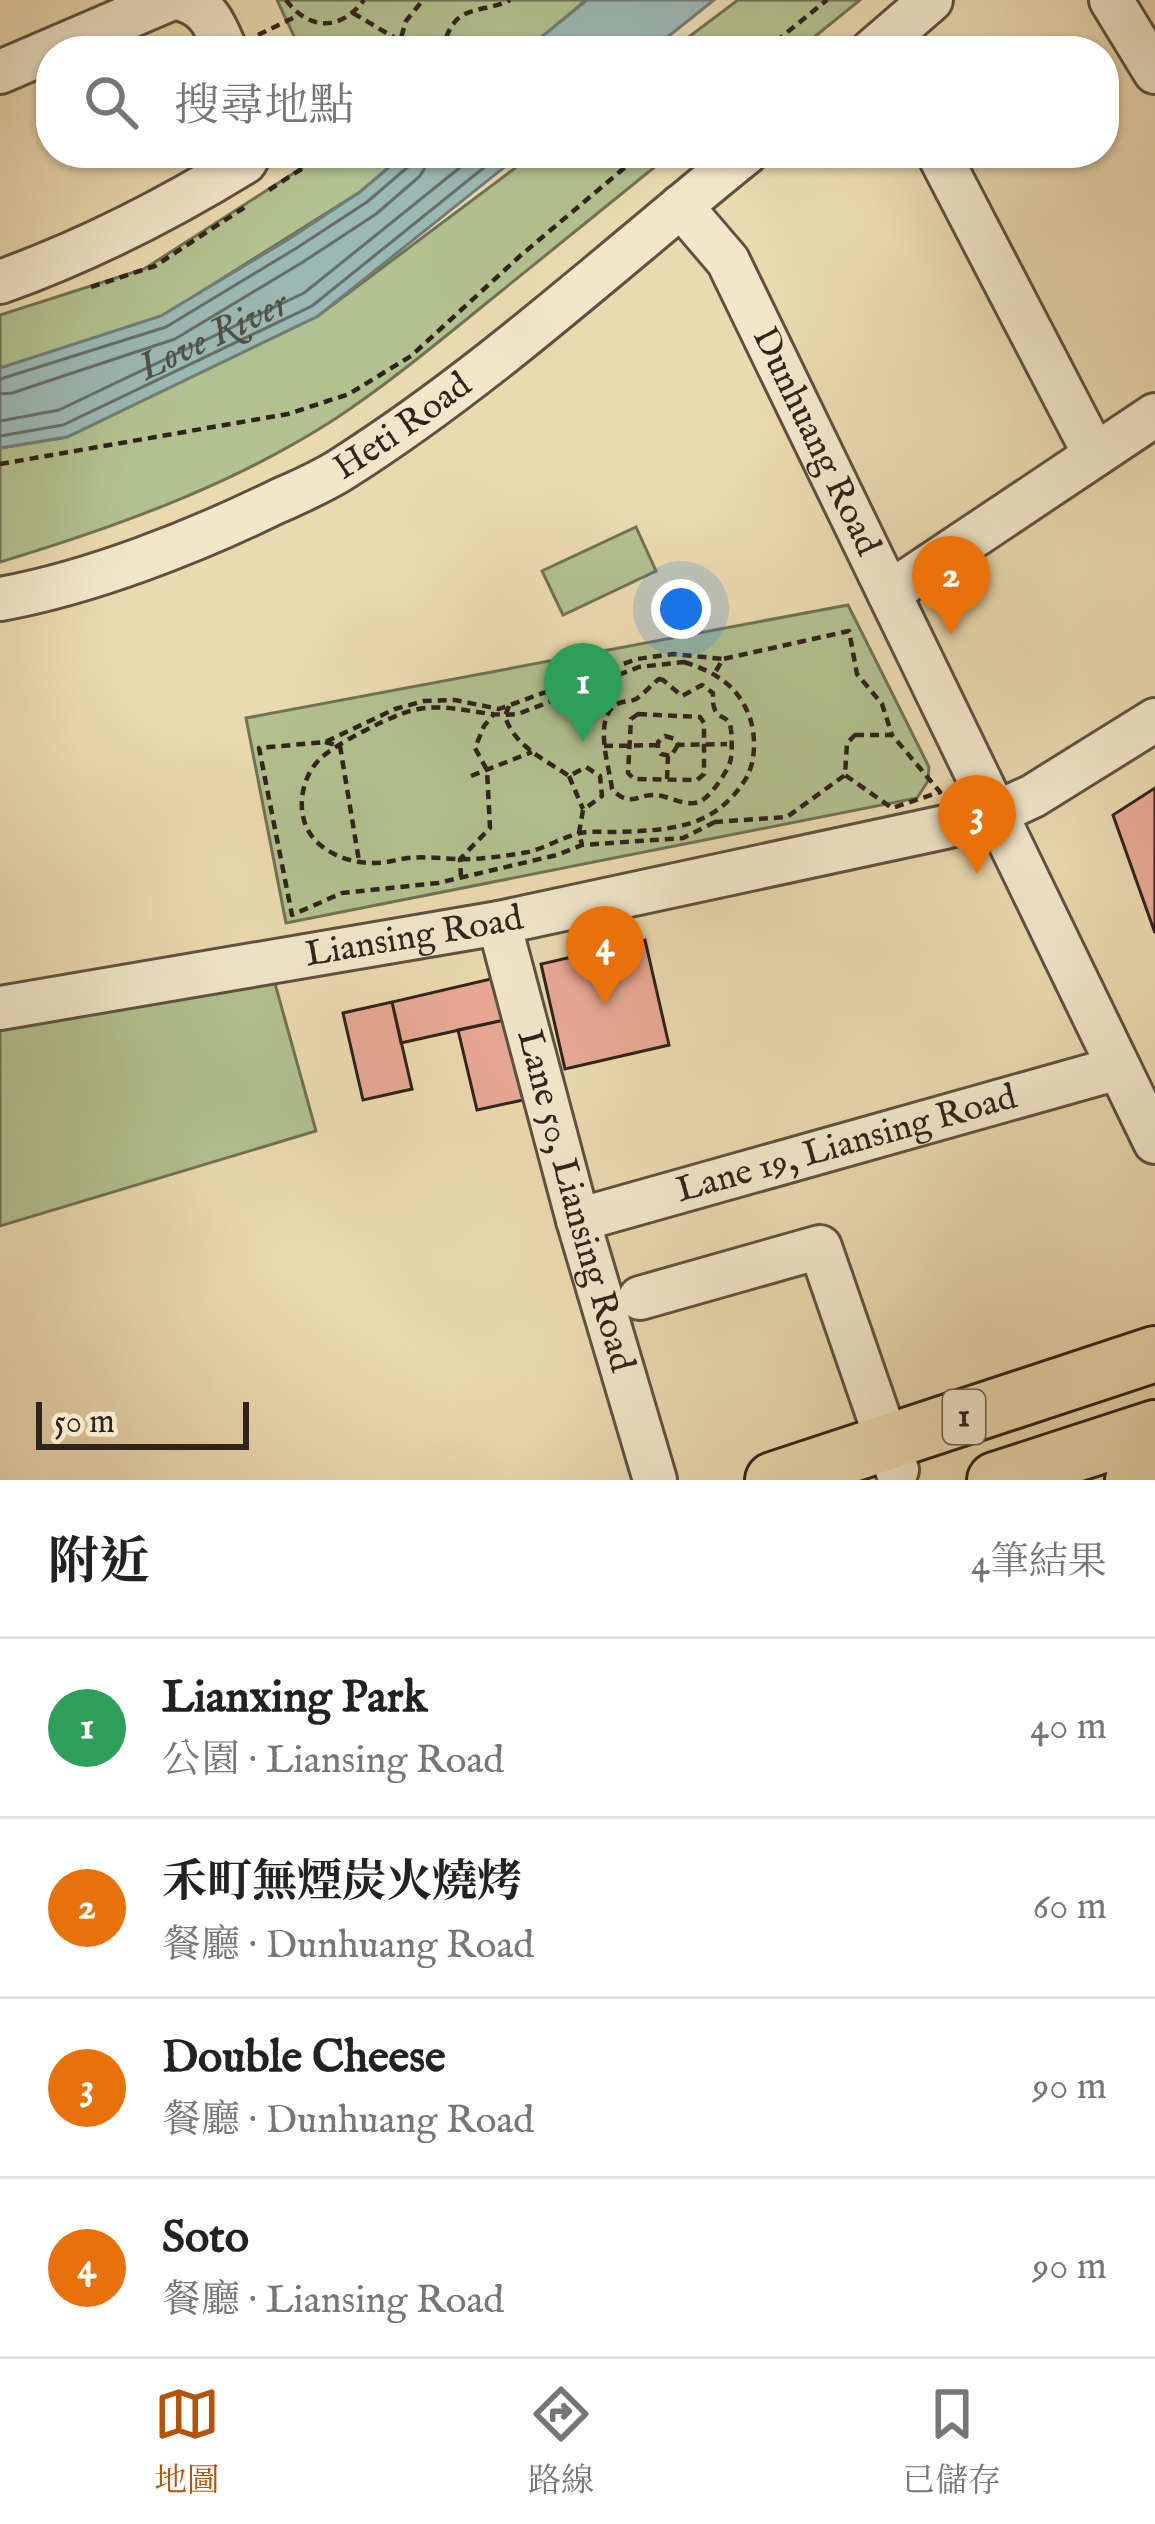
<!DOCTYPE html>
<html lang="zh-TW">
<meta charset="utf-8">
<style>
:root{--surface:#fff;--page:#f2f2f2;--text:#222;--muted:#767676;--line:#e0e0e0;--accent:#b45309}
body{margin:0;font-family:"IM FELL English","Noto Serif TC",serif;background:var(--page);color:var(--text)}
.scale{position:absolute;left:36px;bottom:30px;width:213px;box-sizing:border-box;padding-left:12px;border:6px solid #2f231b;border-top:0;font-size:33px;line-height:42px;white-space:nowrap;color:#2f231b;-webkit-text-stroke:9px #f2e7cb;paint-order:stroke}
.you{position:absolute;left:681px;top:609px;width:42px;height:42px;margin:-30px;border:9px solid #fff;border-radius:50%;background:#1a73e8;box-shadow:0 0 0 18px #1a73e833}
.badge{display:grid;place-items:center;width:78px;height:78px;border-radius:50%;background:var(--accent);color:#fff;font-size:39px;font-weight:700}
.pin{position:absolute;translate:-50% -99px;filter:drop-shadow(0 3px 6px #0008)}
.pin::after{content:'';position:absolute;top:63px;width:42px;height:36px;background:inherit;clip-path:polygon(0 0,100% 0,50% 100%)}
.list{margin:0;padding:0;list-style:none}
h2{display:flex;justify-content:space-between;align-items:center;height:156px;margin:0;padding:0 48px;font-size:51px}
h2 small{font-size:39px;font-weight:400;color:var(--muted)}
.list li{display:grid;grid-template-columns:78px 1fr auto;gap:36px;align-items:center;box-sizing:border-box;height:180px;padding:0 48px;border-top:3px solid var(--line)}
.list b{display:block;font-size:45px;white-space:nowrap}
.list p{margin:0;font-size:39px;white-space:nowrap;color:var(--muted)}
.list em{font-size:39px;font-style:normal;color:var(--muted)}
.icon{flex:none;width:66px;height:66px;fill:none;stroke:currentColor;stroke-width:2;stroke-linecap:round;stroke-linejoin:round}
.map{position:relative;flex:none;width:1155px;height:1480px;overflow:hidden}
.search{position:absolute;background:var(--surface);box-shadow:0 3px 9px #0004;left:36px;right:36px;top:36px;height:132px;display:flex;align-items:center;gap:30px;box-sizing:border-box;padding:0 42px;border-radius:48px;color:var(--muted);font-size:45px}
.sheet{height:876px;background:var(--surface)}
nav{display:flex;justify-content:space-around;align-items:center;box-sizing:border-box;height:168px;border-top:3px solid var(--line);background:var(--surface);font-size:33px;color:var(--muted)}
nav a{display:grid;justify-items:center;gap:6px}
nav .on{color:var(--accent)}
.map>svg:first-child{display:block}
.green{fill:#b2c18f;stroke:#707255;stroke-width:3}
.water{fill:#9bb9b4;stroke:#707d77;stroke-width:3}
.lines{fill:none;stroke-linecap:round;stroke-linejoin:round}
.shore{stroke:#656e68;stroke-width:3}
.building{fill:#e8a995;stroke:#2f231b;stroke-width:3}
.minor-casing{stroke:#5e5140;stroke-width:48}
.major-casing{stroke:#2f231b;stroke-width:60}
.path{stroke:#2f231b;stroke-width:4.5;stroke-dasharray:9 6;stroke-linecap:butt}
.minor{stroke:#f2e7cb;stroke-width:42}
.major{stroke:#ebdaaf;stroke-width:54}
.labels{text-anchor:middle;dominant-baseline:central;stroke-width:9;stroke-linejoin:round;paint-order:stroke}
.shield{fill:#f2e7cb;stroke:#6a5e50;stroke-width:3}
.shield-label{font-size:33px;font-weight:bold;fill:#2f231b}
.street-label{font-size:36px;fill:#2f231b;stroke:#f2e7cb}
.water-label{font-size:39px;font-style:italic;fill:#4f5049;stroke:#f2e7cb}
</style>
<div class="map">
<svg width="1155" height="1480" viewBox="0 0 1155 1480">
<rect width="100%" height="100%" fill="#ebdaaf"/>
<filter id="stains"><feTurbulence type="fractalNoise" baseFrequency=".00167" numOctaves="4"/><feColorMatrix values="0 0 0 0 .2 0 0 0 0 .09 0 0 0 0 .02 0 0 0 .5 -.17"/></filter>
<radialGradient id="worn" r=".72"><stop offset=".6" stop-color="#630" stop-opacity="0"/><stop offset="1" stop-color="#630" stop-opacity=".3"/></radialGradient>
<path class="green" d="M277 0H586L526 51H301Z
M738 0H860L797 51H670Z
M325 153H406L360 192 161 317 0 368V315L144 269Z
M535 153H672C613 201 553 249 494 297 442 339 391 382 335 419 233 485 116 527 0 562V448L67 437 318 316Z
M636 527 656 571 563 615 542 571Z
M848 605 929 767 928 781 917 798 286 923 246 718Z
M274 980 316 1131 0 1226V1029Z"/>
<path class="water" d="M587 0H714L650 51H524Z
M406 153H522L318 316 67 437 0 448V368L161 316 289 239 360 192Z"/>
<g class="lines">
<g class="shore">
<path d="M0 379 166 327 295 249 367 202 409 166 412 153"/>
<path d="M0 394 12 393 175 339 303 262 376 214 420 176 426 166 427 153"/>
<path id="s1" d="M0 421 59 410 304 293 478 153"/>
<path d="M0 436 63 425 312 306 502 153"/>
</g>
</g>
<path class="building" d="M1155 788V933L1113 815Z
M645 940 669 1045 565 1069 541 964Z
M495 978 504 1020 401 1043 392 1002Z
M392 1002 412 1089 363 1100 343 1013Z
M504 1020 523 1100 477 1110 458 1030Z"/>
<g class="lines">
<g class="minor-casing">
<g id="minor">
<path d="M184 0C210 8 216 28 226 51"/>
<path d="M1111 0 1155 72"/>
<path d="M872 51 931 0"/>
<path d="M0 72 168 0"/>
<path d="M938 153 1095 455"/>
<path id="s2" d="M681 206 728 261 1155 1142"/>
<path d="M0 282C87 251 167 210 245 162L250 153"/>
<path d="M889 593 1155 415"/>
<path id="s3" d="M0 599C90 583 194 542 276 502 298 492 322 482 342 469 487 377 613 260 746 153"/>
<path id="s4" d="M499 923 578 1220 655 1480"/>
<path id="s5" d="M0 1008 499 923 945 827 994 814 1033 796 1155 720"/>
<path id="s6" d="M578 1220 1118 1068"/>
<path d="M640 1298 820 1247 897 1470"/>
</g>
</g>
<g class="major-casing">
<path id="major" d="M773 1480 1155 1354
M995 1480 1155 1428
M1133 1480 1155 1473"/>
</g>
<path class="path" d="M286 0C309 31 341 31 364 0
M353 13 400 41
M258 35 297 16
M397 51 406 21 423 0
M440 51C445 42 448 30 454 23 465 7 492 10 510 0
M764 51 827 0
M298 153 304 167
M269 190 326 153
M91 287 155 266 245 207
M0 464 288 414 349 394 411 356 520 256 642 153
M684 662C715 672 738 685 750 718 756 737 756 763 745 780 714 829 669 830 617 832 605 832 592 831 580 833 562 837 546 848 528 852 506 856 478 860 456 859 433 858 415 855 392 861 368 867 334 860 316 841 294 819 299 778 321 758 334 745 382 721 401 714 445 697 479 719 518 714L639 667Z
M716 671 723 659 849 631 857 674 882 704 892 735
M659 679 663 680 682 696 702 685 713 693C711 725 729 710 731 730 732 737 732 751 731 758 730 769 709 799 699 802 688 806 673 799 662 796 639 790 632 811 612 789 610 769 592 718 617 704 622 701 630 702 636 699 644 694 651 685 659 679Z
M509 706 505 716C514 746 544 759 569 776L586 767 600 776 602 796 583 810 579 833 582 845
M638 714 700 717 704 723V774L697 780 634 779 628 773 631 719Z
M855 735H892L940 792 892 808 845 775 847 743Z
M325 742 340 746 359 861
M678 745 671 756 661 754 658 749V742L665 736 675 739 678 745 727 744
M604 746 657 745
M471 776 532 752
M569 776 583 809
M667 779 668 756
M714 822 787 817 845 775
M715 822 683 838 582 845 557 855 438 883 342 893 292 915 259 748 325 742 395 709 424 701 455 700 499 709 637 659 673 654 723 659
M461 877 460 859 490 828 487 770 475 748 484 726 495 713"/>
<use href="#minor" class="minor"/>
<use href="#major" class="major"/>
</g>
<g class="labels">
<rect class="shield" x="943" y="1390" width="42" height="54" rx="9"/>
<g class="shield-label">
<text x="964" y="1417">1</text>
</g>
<g class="street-label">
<text stroke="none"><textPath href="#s3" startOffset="441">Heti Road</textPath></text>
<text stroke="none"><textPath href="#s2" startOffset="273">Dunhuang Road</textPath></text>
<text stroke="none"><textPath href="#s5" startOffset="420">Liansing Road</textPath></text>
<text stroke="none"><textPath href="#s6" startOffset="279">Lane 19, Liansing Road</textPath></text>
<text stroke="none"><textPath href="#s4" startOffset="288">Lane 50, Liansing Road</textPath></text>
</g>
<g class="water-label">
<text stroke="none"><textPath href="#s1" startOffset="231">Love River</textPath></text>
</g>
</g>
<rect width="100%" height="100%" filter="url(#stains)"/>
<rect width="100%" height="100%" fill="url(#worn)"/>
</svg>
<div class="scale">50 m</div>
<div class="you"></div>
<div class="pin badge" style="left:583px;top:742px;background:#2e9e5b">1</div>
<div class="pin badge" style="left:951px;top:635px;background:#e8710a">2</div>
<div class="pin badge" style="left:977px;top:874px;background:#e8710a">3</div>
<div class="pin badge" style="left:605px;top:1005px;background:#e8710a">4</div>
<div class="search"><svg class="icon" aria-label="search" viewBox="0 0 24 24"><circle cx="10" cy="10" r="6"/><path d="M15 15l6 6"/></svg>搜尋地點</div>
</div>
<section class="sheet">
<h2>附近<small>4筆結果</small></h2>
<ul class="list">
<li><span class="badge" style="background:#2e9e5b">1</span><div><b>Lianxing Park</b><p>公園 · Liansing Road</p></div><em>40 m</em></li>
<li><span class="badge" style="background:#e8710a">2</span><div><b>禾町無煙炭火燒烤</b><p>餐廳 · Dunhuang Road</p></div><em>60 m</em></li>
<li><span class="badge" style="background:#e8710a">3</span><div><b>Double Cheese</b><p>餐廳 · Dunhuang Road</p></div><em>90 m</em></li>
<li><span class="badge" style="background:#e8710a">4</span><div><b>Soto</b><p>餐廳 · Liansing Road</p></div><em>90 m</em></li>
</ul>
</section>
<nav>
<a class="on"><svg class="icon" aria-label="map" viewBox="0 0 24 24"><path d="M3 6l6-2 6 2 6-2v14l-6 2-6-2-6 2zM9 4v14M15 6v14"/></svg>地圖</a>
<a><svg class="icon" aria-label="directions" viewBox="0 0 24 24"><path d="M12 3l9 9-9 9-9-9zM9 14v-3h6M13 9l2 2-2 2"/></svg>路線</a>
<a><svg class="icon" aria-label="saved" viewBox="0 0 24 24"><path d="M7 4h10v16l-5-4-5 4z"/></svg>已儲存</a>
</nav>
